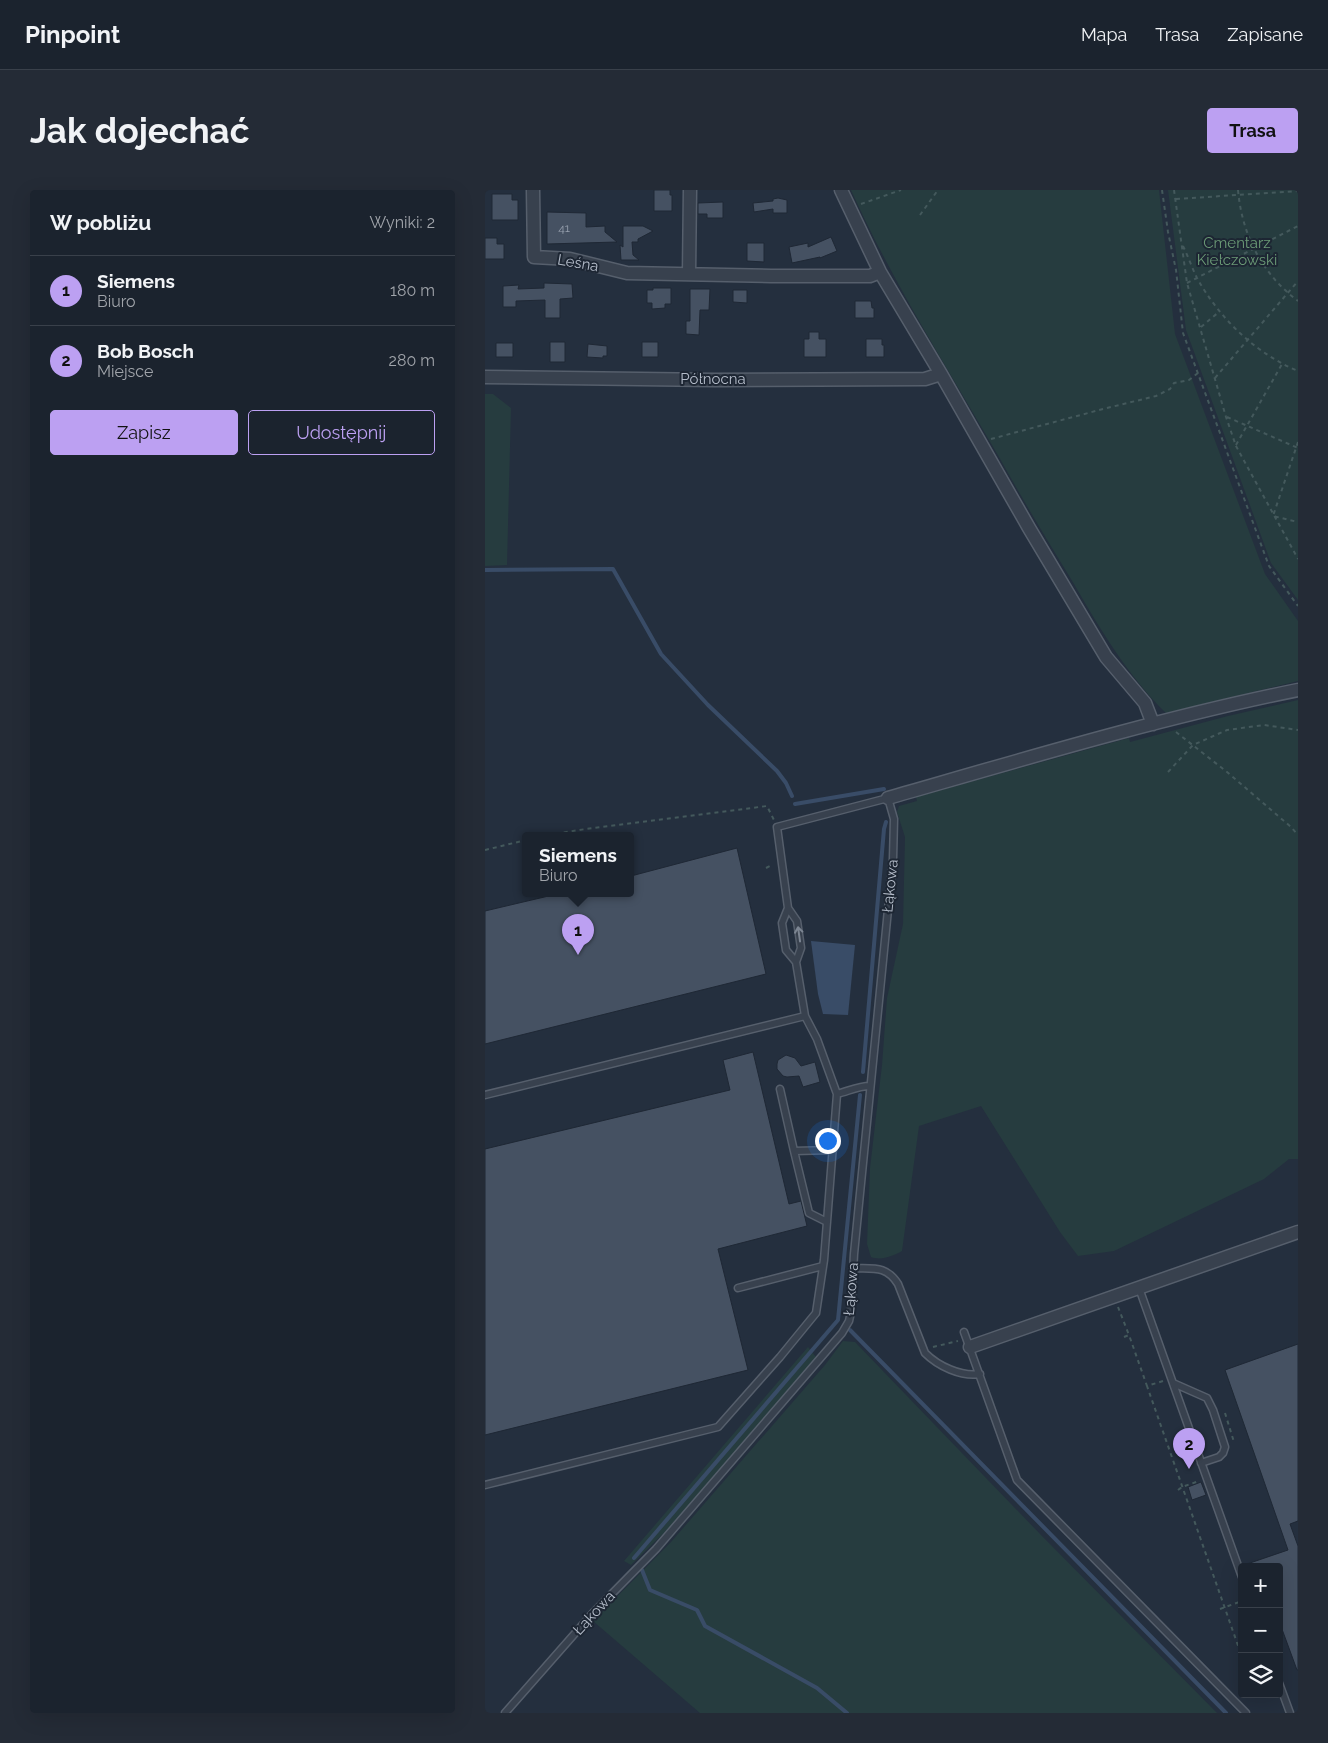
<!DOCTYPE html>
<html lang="pl">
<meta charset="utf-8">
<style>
:root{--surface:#1b232e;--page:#242b36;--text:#f1f3f6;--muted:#a0a4aa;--line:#39404a;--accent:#bca0f2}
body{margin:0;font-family:Raleway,sans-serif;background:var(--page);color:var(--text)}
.controls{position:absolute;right:15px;bottom:15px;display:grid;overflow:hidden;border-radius:5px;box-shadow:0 5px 20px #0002}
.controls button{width:45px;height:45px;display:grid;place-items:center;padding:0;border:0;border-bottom:1px solid var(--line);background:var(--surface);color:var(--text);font:25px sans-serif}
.you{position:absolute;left:342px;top:950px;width:18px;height:18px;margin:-12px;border:4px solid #fff;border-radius:50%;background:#1a73e8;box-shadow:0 0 0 8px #1a73e833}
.badge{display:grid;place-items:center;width:32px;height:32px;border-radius:50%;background:var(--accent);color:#111;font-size:16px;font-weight:700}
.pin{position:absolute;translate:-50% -41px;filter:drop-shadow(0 1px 2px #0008)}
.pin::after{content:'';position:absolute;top:26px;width:18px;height:15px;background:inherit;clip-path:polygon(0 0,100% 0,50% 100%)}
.popup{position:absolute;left:37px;top:642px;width:112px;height:65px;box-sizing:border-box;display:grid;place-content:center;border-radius:5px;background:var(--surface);filter:drop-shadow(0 1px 4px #0005);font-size:16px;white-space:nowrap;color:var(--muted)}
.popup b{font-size:19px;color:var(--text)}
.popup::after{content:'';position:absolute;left:50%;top:100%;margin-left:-10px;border:10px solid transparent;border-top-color:var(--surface)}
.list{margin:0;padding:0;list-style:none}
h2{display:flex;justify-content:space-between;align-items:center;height:65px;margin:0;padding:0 20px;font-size:21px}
h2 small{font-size:16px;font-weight:400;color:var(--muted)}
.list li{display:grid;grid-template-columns:32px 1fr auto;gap:15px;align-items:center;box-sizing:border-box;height:70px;padding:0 20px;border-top:1px solid var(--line)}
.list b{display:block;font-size:19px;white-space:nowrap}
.list p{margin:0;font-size:16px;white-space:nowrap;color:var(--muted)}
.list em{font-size:16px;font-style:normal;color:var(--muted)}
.actions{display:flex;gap:10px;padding:15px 20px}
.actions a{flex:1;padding:11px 0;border:1px solid var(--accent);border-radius:5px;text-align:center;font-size:18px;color:var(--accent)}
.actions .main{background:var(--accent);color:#111}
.icon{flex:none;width:28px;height:28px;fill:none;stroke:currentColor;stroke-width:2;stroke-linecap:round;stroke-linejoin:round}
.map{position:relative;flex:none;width:813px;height:1523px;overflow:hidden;border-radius:5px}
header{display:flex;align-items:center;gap:30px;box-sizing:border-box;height:70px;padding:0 25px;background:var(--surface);border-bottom:1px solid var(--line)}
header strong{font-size:24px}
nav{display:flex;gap:28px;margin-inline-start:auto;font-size:18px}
.intro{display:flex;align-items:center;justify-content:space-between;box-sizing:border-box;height:120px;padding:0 30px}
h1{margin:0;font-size:35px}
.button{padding:12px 22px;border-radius:5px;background:var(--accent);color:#111;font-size:18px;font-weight:700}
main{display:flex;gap:30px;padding:0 30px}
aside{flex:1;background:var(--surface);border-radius:5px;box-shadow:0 5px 20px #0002}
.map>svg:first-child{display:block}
.green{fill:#263c3f}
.water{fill:#394c67}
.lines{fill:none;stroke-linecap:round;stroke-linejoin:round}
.stream{stroke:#394c67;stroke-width:4}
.building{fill:#455162;stroke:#1f2835}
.service-casing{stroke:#565f6c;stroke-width:9}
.minor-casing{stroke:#565f6c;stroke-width:15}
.path{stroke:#44595c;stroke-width:2;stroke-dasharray:4 4;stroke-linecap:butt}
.service{stroke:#38414e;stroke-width:6}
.minor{stroke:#38414e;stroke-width:12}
.oneway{stroke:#7c8592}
.labels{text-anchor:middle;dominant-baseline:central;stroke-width:4;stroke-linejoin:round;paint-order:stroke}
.number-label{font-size:12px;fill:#98a1af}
.park-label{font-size:15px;fill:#6b9a76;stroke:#1d2633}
.street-label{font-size:15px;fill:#b4bcc9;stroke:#1d2633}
</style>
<header>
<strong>Pinpoint</strong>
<nav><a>Mapa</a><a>Trasa</a><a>Zapisane</a></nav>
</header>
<div class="intro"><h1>Jak dojechać</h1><a class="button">Trasa</a></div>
<main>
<aside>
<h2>W pobliżu<small>Wyniki: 2</small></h2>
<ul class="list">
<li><span class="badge">1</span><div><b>Siemens</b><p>Biuro</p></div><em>180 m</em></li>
<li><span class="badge">2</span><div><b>Bob Bosch</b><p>Miejsce</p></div><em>280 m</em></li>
</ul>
<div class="actions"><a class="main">Zapisz</a><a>Udostępnij</a></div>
</aside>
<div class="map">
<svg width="813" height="1523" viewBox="0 0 813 1523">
<rect width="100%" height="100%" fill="#242f3e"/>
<path class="green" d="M366 0H674L690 144 780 384 813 431V491L681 523C643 486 615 439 589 394 563 352 538 310 514 267 463 179 408 93 366 0Z
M683 0H813V410L786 373 701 140Z
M0 204H8L26 218 22 375 0 376Z
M813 510V969H804L779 989 629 1061 593 1066 575 1042 496 916 434 936 417 1061C408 1066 396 1071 386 1067L382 1054 385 978 397 875 402 808 418 734 420 647 412 622 414 616 432 611 431 607 644 548 645 552 743 526Z
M358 1151 370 1152 556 1345 732 1523H215L108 1431 186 1352 340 1175Z
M323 1157 331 1167 187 1335 146 1375 139 1371Z"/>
<path class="water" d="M326 751 370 755 363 825 338 824 333 804Z"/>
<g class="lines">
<path class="stream" d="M0 380 128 379 176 464 223 515 292 581 301 593 307 606
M310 614 399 599
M378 882 399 639 401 632
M365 1140 741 1523
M149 1368 353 1130 375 905
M157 1380 165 1400 212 1420 220 1436 332 1498 362 1523"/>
</g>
<path class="building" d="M169 0H185V5H187V21H169Z
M7 4H27V10H33V30H7Z
M293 8 302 10V23H288V19L269 22 268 13 288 11V9Z
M238 12V28H222V24H213V13Z
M62 22 101 23V37L120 36V42L132 52 62 54Z
M138 36H158L168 41 153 49V52H147L148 65 154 70H136L135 55 138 57Z
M346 47 352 61 335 68V67L307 73 304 57 323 53V57Z
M0 48H12V54H19V69H0Z
M262 53H279V72L262 71Z
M59 93 87 94 88 108 75 109V128H60V110L31 111V117H18V96L34 95 33 99 59 98Z
M168 98H186V114H180V118L167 119V113H162V100H168Z
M205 99H225L224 120H215L214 145 201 144V131H205Z
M248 100H262V113L248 112Z
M370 111H386L387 118H389V128H370Z
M324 142H334V149H341V167H319V149H324Z
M381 149H397V155H399V167H381Z
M65 152H80V172H65Z
M157 152H173V167H157Z
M11 153H28V167H11Z
M103 154 122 156V166H118V168L102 167Z
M252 658 281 784 0 854V721L72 704H146V686Z
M268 862 304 1014 316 1011 322 1036 233 1059 263 1180 0 1245V959L245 900 238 870Z
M301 865 310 868 316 876 330 872 335 892 318 897 314 886 302 887 298 886 292 879V874L293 870Z
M813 1154V1331L805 1334 813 1356V1480H812L794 1431V1377H759V1375L803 1360 740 1180Z
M716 1292 721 1305 707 1310 703 1297Z"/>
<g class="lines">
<g class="service-casing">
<path id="service" d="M320 826 332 849 352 904C364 901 373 896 385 896
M295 899 309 961
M0 905 320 826 311 772 316 758 312 731 303 718
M342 1032 324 1023 309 961 348 960
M368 1078C388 1079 401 1075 413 1094L440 1163C453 1176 476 1187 495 1184
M253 1098 338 1076
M654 1098 757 1387
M479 1142 532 1290 761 1523
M688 1193 722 1208 728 1220 740 1257 738 1263 734 1267 716 1273
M0 1295 233 1237 295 1167 331 1123 339 1070 352 904
M794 1493 805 1523
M20 1523 107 1424 171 1359 357 1143 364 1131 366 1122 369 1064 408 669 409 629 403 608 292 637 303 718 297 733 301 760 311 772"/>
</g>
<g class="minor-casing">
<path id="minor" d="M48 0 49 67 85 69 142 83 286 86H385L395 82
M356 0 395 82 456 184 544 338 621 467 660 513 668 534
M204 84 205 0
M0 187 230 190 440 189 456 184
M403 608C539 569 675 528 813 500
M485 1157 813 1042"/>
</g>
<path class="path" d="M677 0 683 42 691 80 698 143 784 376 813 416
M689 0 702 93 741 227 751 256 813 369
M753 0C757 45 777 84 813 111
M691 9 813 1
M376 14 416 0
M435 25 453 0
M698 56C703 66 707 78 712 88 735 129 770 163 813 181
M702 93 813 36
M716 137 735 121
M730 188 813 91
M742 227 813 258
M506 249 618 219 671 206 685 199 689 193 704 190 713 183
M813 252 788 326 813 332
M751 255 797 174
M691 542 742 582 806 637 813 645
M683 582 708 555 742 540 779 535 813 540
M55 646 101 639 282 616 289 630
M0 660 41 650
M281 678 285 676
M633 1117 644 1145
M639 1147 644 1145 662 1196
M448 1157 473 1151
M678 1191 662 1196 757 1467
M740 1223 749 1252
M693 1300 697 1297 714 1291
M735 1419 757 1411"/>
<use href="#service" class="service"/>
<use href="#minor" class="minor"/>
</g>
<defs><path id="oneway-shaft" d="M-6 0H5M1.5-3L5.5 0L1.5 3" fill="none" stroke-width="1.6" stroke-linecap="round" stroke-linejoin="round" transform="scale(1.25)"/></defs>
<use class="oneway" href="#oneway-shaft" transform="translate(314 744) rotate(-98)"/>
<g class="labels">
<g class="number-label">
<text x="79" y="38">41</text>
</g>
<g class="park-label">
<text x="752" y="53">Cmentarz<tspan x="752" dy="17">Kiełczowski</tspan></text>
</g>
<g class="street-label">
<text transform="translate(93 73) rotate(10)">Leśna</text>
<text x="228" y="189">Północna</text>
<text transform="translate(405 696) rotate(-84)">Łąkowa</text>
<text transform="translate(366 1099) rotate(-85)">Łąkowa</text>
<text transform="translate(109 1423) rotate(-47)">Łąkowa</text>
</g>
</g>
</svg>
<div class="controls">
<button>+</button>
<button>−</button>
<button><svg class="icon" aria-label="layers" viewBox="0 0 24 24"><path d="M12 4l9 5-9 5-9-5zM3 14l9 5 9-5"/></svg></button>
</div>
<div class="you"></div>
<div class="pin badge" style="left:93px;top:765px">1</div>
<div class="popup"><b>Siemens</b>Biuro</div>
<div class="pin badge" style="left:704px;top:1279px">2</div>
</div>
</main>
